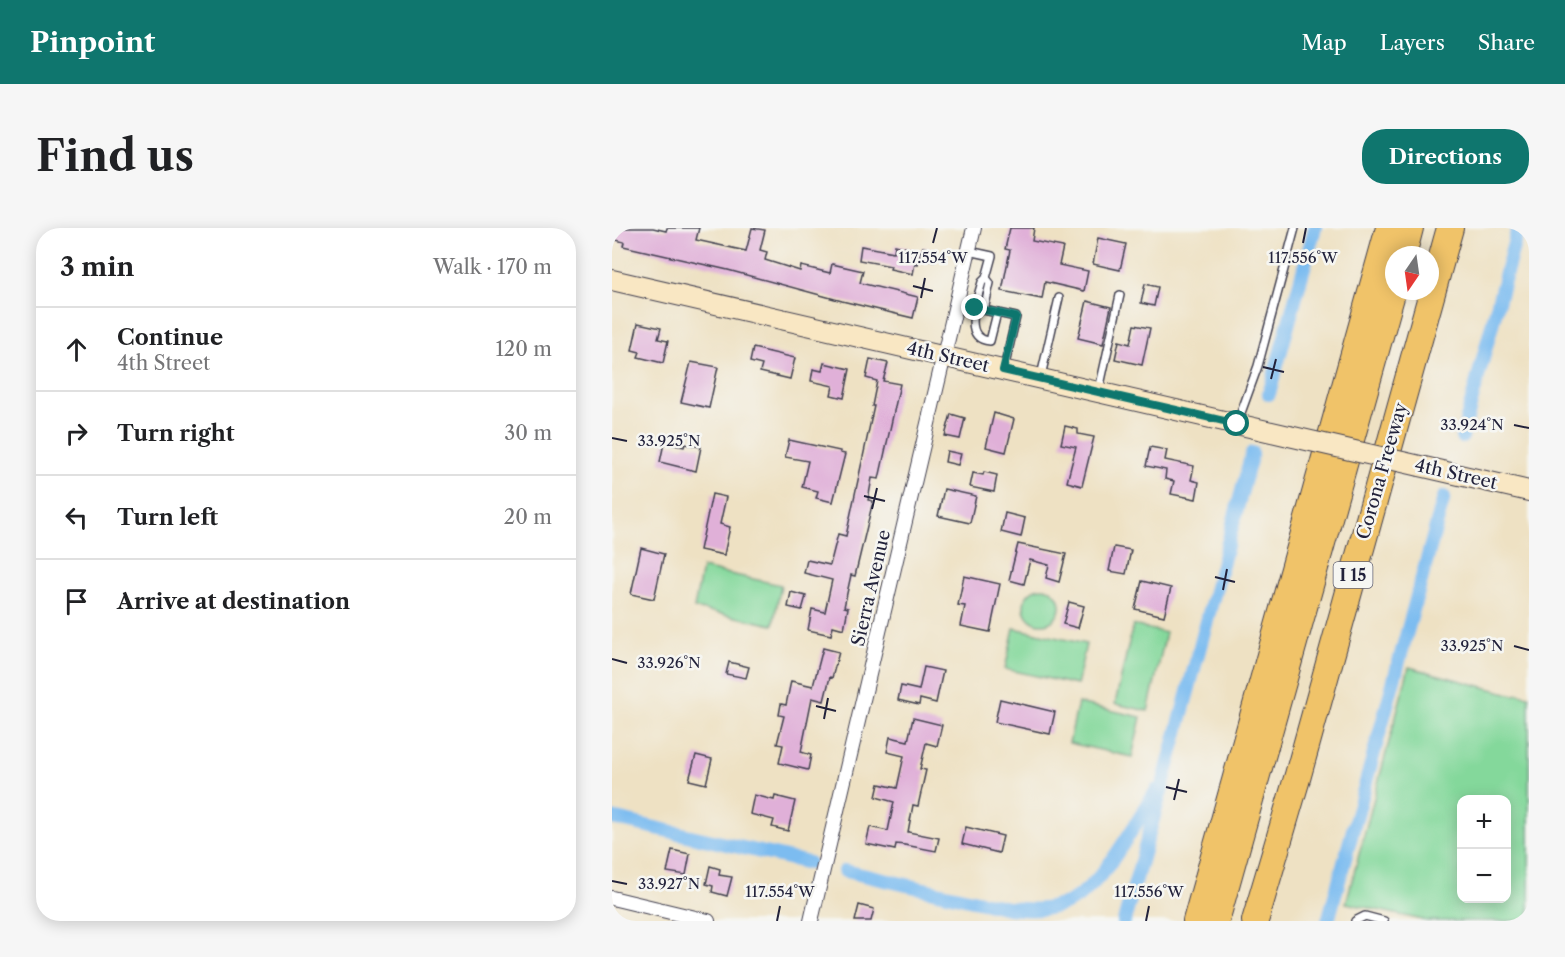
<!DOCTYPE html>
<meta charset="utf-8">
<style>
:root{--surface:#fff;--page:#f6f6f6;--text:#202124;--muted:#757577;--line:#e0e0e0;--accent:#0f766e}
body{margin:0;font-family:"Libre Caslon Text",serif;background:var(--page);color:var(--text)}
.controls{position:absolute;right:18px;bottom:18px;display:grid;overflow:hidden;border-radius:12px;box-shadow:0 3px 15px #0003}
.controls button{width:54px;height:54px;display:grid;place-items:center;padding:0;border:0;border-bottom:2px solid var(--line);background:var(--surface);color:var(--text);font:30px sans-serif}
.compass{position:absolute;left:773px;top:18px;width:54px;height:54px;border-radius:50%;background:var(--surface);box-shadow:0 3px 15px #0003;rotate:193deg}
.stop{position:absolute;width:18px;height:18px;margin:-14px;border:4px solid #0f766e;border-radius:50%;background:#fff}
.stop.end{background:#0f766e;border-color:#fff;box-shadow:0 2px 6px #0008}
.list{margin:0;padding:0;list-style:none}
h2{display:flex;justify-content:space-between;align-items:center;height:78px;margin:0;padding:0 24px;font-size:26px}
h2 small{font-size:20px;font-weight:400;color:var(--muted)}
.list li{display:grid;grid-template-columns:39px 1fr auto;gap:18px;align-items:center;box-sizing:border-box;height:84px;padding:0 24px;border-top:2px solid var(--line)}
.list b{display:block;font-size:22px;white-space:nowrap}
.list p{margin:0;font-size:20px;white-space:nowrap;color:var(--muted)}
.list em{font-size:20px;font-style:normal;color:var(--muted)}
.icon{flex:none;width:33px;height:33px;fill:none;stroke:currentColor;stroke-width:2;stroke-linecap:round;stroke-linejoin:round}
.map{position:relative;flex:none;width:917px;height:693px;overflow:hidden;border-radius:24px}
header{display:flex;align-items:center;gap:36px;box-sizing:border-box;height:84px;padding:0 30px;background:var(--accent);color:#fff}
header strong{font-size:28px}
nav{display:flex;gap:33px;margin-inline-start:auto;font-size:21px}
.intro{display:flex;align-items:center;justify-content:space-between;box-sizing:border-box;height:144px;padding:0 36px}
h1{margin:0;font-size:42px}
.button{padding:15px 27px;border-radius:24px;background:var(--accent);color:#fff;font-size:21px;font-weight:700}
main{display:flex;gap:36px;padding:0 36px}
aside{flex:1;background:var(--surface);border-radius:24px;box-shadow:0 3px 15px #0003}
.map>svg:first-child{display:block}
.green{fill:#84d89b;stroke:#537d6b;stroke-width:1.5;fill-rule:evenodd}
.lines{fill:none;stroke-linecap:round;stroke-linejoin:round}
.canal{stroke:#7bbcf0;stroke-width:14}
.building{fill:#e0b0d8}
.lane-casing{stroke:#413f4f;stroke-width:10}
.street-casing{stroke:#413f4f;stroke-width:16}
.secondary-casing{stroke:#413f4f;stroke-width:22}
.highway-casing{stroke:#413f4f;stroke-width:28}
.lane{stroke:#fff;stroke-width:7}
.street{stroke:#fff;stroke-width:14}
.secondary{stroke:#f9e7c3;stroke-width:20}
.highway{stroke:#f0c369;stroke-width:26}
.secondary-bridge-casing{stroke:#413f4f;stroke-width:22;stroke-linecap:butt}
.secondary-bridge{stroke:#f9e7c3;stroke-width:20}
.route{stroke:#0f766e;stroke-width:8}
.ticks{fill:none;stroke:#22223b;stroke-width:2}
.labels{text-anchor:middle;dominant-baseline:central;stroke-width:5;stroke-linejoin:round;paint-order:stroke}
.shield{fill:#f6f6f2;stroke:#626272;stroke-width:1.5}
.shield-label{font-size:16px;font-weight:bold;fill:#22223b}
.street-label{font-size:18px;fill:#22223b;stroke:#f6f6f2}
.ticks-label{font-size:15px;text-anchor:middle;fill:#22223b;stroke:#f6f6f2;stroke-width:5;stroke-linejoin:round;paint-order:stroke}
</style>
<header>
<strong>Pinpoint</strong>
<nav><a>Map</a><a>Layers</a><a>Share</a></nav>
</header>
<div class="intro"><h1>Find us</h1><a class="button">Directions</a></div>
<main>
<aside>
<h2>3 min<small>Walk · 170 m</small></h2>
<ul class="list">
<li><svg class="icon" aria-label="ahead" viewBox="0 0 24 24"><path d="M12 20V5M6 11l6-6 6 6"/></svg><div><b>Continue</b><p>4th Street</p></div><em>120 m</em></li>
<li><svg class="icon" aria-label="right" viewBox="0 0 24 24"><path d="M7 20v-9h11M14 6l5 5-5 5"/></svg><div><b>Turn right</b></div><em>30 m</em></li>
<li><svg class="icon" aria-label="left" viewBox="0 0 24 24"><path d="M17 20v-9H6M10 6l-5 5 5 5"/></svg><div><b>Turn left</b></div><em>20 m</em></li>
<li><svg class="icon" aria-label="arrive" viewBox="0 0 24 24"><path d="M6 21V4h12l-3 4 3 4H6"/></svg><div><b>Arrive at destination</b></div></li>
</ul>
</aside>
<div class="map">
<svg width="917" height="693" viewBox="0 0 917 693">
<rect width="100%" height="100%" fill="#f6f6f2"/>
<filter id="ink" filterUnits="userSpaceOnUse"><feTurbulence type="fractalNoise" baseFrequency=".0167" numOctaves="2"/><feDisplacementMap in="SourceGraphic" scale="12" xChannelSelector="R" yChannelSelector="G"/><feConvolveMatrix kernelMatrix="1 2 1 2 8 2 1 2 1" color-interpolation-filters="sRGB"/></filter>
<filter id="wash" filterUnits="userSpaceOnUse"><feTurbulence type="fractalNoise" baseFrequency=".008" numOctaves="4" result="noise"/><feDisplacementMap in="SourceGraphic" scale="24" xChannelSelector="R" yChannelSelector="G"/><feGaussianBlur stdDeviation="1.35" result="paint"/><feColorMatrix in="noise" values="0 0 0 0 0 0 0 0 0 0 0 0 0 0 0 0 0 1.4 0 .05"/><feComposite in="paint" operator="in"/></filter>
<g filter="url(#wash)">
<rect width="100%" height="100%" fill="#eee1c3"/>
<path class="green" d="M90 340 169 357 161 397 82 380Z
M412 378a18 18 0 1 1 36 0a18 18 0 1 1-36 0Z
M521 397 554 405 536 483 503 476Z
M402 400 474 416 465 457 393 441Z
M797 439 902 467 907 466 917 468V693H815L734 675ZM849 572H894V670H849Z
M466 475 529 489 520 529 457 515Z"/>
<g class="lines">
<path class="canal" d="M657 166 703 0
M850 209 906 0
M0 590 197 635
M233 643 396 680C416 682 433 683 452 676 489 663 523 595 545 562
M512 693 553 549 640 225
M716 693 832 269"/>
</g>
<g id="blocks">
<path class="building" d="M0 0H41L54 3 55 0H87L84 12 134 23 140 0 153 2 148 22 155 24 153 32 188 43 189 38 218 45 220 36 251 43 248 55 306 69 301 90 230 73 116 42 11 18 12 14 0 11Z
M398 0H422L420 13 451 19 447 37 476 43 472 63 433 54 430 71 390 63 398 22 393 21Z
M486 10 514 16 508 42 481 36Z
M283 17 309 23 306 36 303 35 301 46 278 41 279 38 247 32 249 18 282 24Z
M311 19 325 23 322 33 308 29Z
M533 56 546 59 542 78 529 75Z
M475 73 499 79 491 116 466 110Z
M26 95 49 100 46 111 56 113 51 135 26 129 28 124 20 122Z
M522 97 538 100 530 137 503 131 507 113 518 116Z
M141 120 183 130 178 151 148 144 150 137 138 134Z
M258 131 276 135 271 153 288 156 267 251 260 250 256 272 261 273 243 348 239 347 232 379 236 380 232 401 221 398 219 407 196 402 200 381 213 384 220 352 192 345 195 332 218 337 226 306 234 308 262 178H260L265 153 254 150Z
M79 134 106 139 97 180 69 174Z
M212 135 238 141 232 170 219 167 221 158 199 153 201 141 210 143Z
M382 185 402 191 394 224 374 219Z
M339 186 353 190 348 211 333 208Z
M453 198 466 201V206L482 209 470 258 455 254 464 219 449 216Z
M177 212 228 223V225L233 226 221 274 204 270 206 263 190 259 196 233 173 229Z
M52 215 72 219 73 216 89 219 84 243 48 234Z
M538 219 555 222 553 232 582 238 579 252 587 254 584 271 559 266 562 253 553 251 554 242 534 238Z
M335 223 349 226 346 237 333 234Z
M372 244 385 247 382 264 358 259 361 245 371 247Z
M332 261 364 268 358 295 326 288Z
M100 266 114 269 108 296 118 299 112 327 88 322Z
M393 285 413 290 409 309 389 304Z
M406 316 454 326 447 354 434 350 437 337 418 332 412 356 397 352Z
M502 319 519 322 514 346 497 343Z
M29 320 52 326 42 371 19 366Z
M352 348 388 356 378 404 349 398 353 378 346 377Z
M530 353 559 360 552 388 523 381Z
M179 364 194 368 190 382 176 379Z
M457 374 472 378 466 400 451 396Z
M211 420 227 424 220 450 218 449 212 473 200 470 189 524 199 527 196 542 167 535 171 517 165 516 172 488 167 487 169 476 174 477 179 453 201 458Z
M117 434 137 439 134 450 114 446Z
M312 439 331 443 324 475 308 471 307 477 286 472 289 458 307 462Z
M388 471 443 484 438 506 383 494Z
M301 490 330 497 325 518 314 515 308 541 314 542 306 578 301 577 296 604 327 610 324 623 293 617 284 616 283 622 254 616 258 599 276 603 282 574 264 569 267 556 285 560 292 528 275 524 278 509 296 513Z
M84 527 100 531 94 556 77 552Z
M142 567 162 572 163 568 183 573 176 603 160 599 162 592 138 586Z
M354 599 391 608 387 625 350 616Z
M60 622 78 626 74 647 55 644Z
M98 638 108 641 107 647 120 649 115 668 100 664 101 658 94 656Z
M247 677 262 681 259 693H243Z"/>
</g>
</g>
<g filter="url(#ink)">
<use href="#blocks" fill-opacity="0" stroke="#413f4f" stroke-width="1.5"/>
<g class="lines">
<g class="lane-casing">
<path id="lane" d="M357 23 380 28 374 50 370 54C365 72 349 111 378 113L385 85
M344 76 404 89 392 141
M372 82 378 55 374 50
M429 148 447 70
M487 162 508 67
M626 193 646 138 683 0
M743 693 753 688 772 693"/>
</g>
<g class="street-casing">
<path id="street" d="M0 670 96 693
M199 693 362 0"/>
</g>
<g class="secondary-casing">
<path id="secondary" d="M0 52 677 208
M808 238 917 263"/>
</g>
<g class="highway-casing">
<path id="highway" d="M791 27 798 0
M584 693 777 0
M604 693 782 58
M643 693 686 547 838 0"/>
</g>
<use href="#lane" class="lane"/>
<use href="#street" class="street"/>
<use href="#secondary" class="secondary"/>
<use href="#highway" class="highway"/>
<g class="secondary-bridge-casing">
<path id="secondary-bridge" d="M677 208 808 238"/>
</g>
<use href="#secondary-bridge" class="secondary-bridge"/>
</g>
</g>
<g class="lines" filter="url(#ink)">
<path class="route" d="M363 80 404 89 391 142 625 196"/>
</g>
<path class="ticks" d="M321 15 325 0M691 15 694 0M301 58 321 63M309 70 313 50M651 139 672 144M659 151 664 131M902 197 917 200M0 210 15 213M252 268 273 273M260 281 265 260M603 349 623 354M611 362 615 341M902 418 917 422M0 431 15 435M204 478 224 483M212 491 216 470M554 559 575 564M562 572 567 551M0 653 15 656M165 693 168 678M534 693 537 678"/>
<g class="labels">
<rect class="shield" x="721.5" y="334" width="39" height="26" rx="4.5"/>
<g class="shield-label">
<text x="741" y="347">I 15</text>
</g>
<g class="street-label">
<text transform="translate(336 129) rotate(13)">4th Street</text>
<text transform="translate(770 243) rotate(-74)">Corona Freeway</text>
<text transform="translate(844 246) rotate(13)">4th Street</text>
<text transform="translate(259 360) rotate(-77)">Sierra Avenue</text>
</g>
</g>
<g class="ticks-label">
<text x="321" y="35">117.554°W</text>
<text x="691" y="35">117.556°W</text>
<text x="860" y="202">33.924°N</text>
<text x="57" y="218">33.925°N</text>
<text x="860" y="423">33.925°N</text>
<text x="57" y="440">33.926°N</text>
<text x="57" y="661">33.927°N</text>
<text x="168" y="669">117.554°W</text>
<text x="537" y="669">117.556°W</text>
</g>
</svg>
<div class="controls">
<button>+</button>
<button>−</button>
</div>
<svg class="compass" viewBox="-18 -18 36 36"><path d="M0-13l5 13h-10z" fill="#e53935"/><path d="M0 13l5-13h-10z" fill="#757577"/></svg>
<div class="stop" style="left:625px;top:196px"></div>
<div class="stop end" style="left:363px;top:80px"></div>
</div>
</main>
